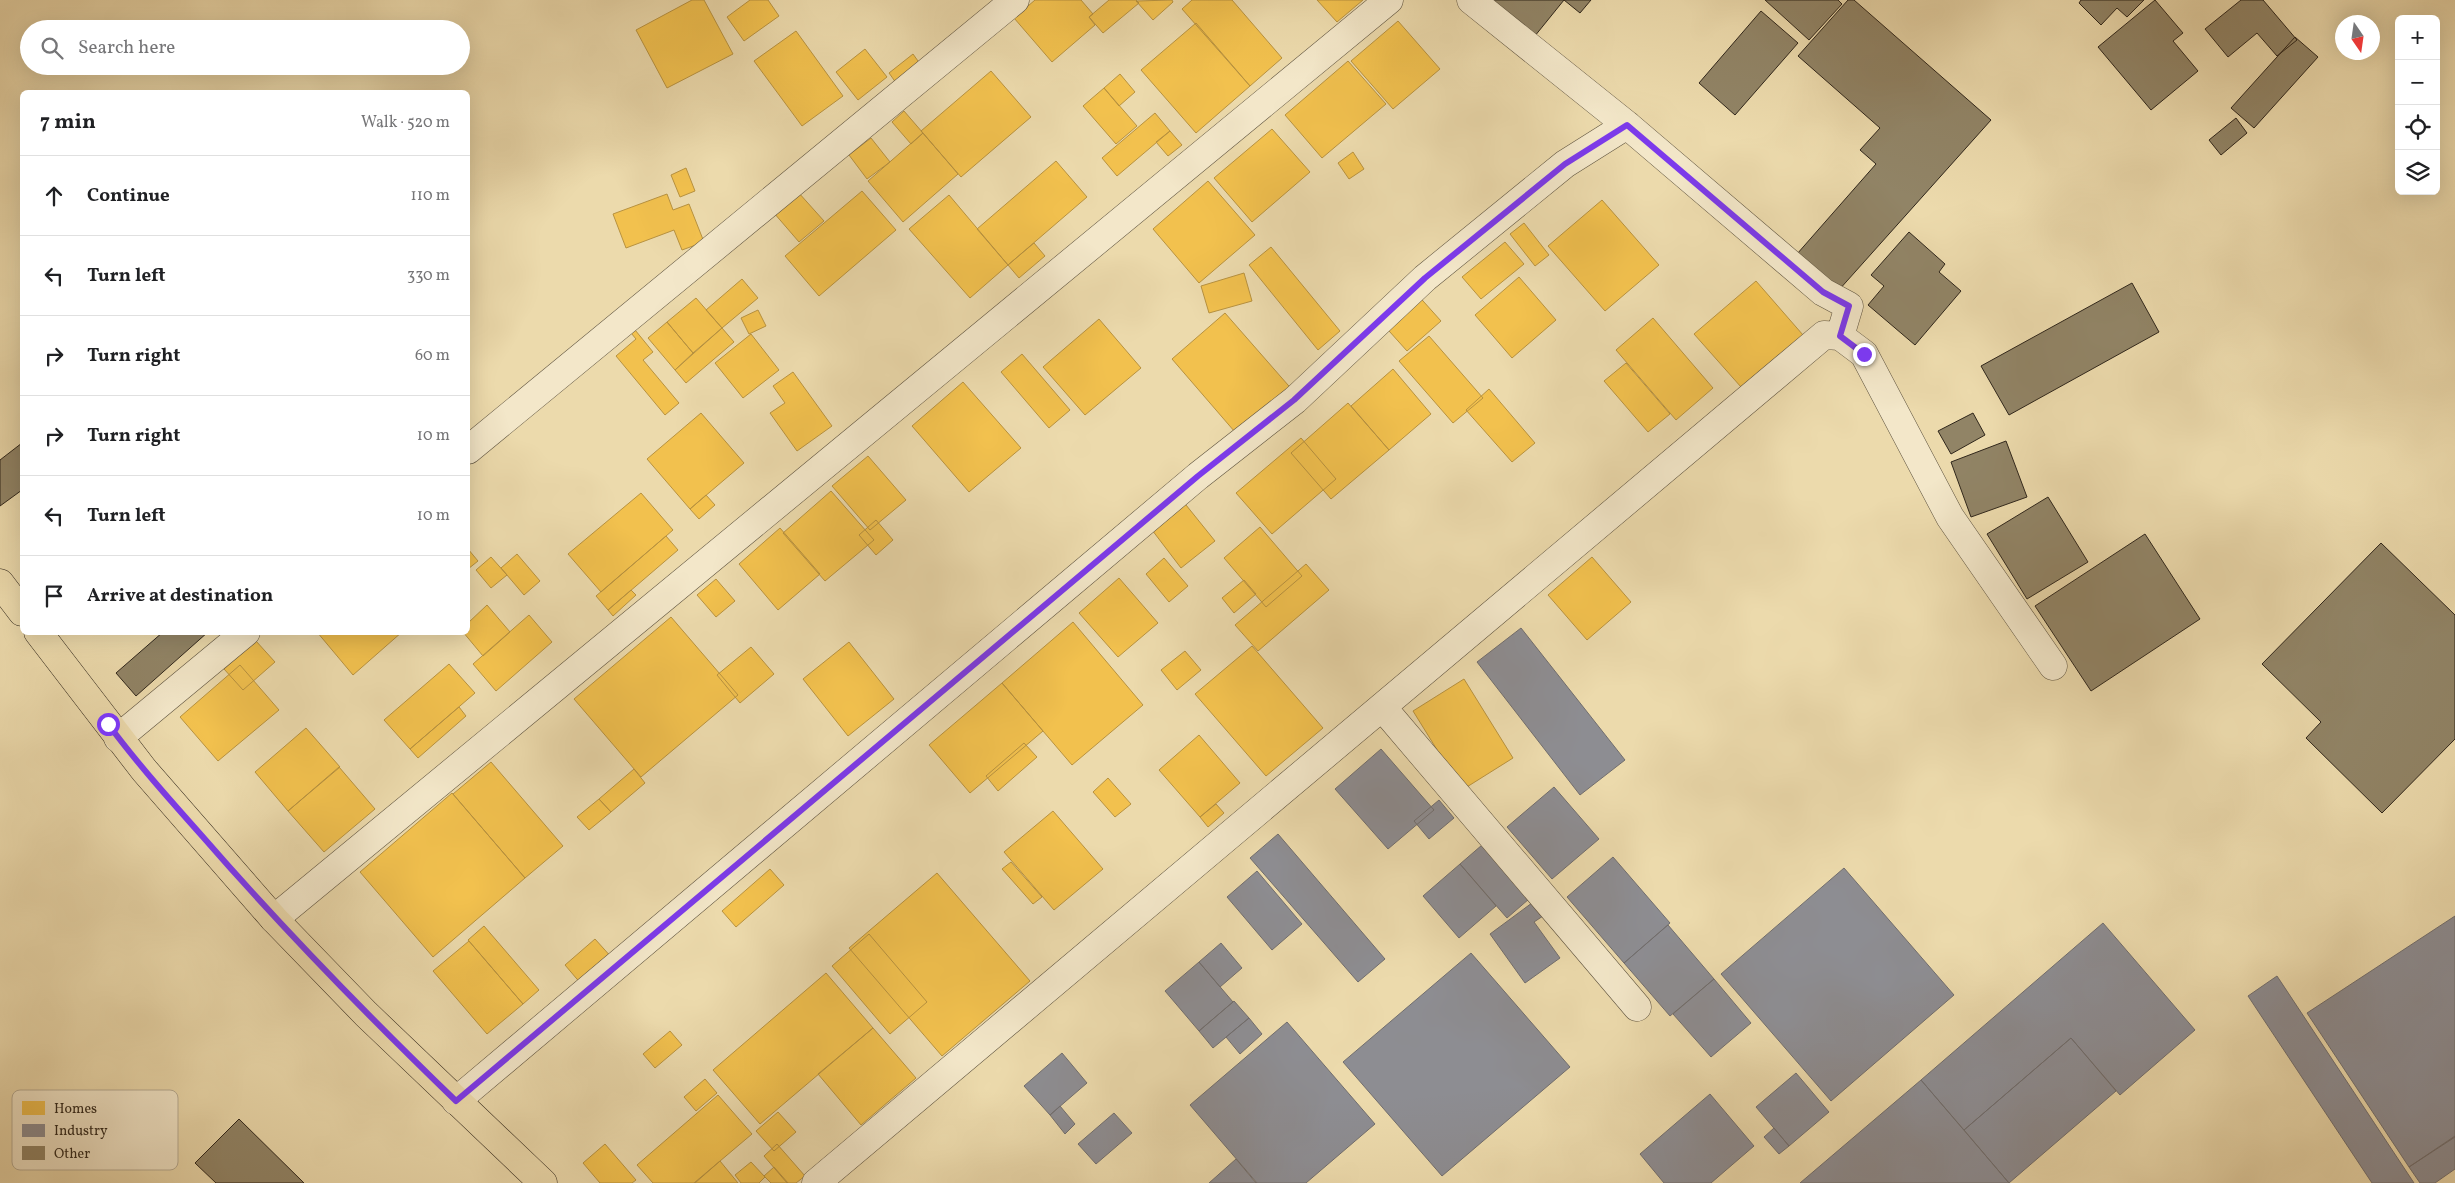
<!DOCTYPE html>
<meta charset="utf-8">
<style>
:root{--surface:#fff;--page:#f6f6f6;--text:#202124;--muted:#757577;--line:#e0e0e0}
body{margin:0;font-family:Vollkorn,serif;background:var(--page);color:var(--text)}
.controls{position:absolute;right:15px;top:15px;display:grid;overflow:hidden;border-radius:8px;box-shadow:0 5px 20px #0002}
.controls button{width:45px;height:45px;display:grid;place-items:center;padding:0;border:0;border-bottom:1px solid var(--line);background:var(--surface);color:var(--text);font:25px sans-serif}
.compass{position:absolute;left:2335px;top:15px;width:45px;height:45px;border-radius:50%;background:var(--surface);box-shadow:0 5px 20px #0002;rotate:167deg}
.stop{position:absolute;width:15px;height:15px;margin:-11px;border:4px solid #7c3aed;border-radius:50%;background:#fff}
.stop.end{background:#7c3aed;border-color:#fff;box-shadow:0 1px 5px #0008}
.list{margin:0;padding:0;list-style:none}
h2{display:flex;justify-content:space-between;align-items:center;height:65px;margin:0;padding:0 20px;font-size:21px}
h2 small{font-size:16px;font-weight:400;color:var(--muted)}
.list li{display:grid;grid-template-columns:32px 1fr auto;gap:15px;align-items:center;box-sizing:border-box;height:80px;padding:0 20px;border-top:1px solid var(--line)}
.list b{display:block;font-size:19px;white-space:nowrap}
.list em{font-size:16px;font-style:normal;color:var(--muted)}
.icon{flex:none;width:28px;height:28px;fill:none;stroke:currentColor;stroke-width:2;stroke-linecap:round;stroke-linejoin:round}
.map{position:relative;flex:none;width:2455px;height:1183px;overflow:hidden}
.search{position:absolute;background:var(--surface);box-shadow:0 5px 20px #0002;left:20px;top:20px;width:450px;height:55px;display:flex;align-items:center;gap:12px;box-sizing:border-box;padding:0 18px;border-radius:28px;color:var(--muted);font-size:19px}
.panel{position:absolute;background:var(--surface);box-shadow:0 5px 20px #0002;left:20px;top:90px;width:450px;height:545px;border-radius:8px}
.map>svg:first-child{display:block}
.homes{fill:#f2c14e;stroke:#b8923f}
.industry{fill:#8d8d92;stroke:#716e6e}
.building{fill:#918466;stroke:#2f261b}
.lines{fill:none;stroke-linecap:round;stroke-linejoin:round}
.minor-casing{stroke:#5e533f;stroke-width:29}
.major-casing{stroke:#2f261b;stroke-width:29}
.minor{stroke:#f3e7c9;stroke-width:28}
.major{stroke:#ecdaac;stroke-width:28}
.route{stroke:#7c3aed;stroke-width:6}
.key{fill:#f3e7c9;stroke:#b8ad95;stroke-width:1}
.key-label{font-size:14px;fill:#2f261b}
</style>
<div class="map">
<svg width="2455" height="1183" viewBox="0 0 2455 1183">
<rect width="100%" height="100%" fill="#ecdaac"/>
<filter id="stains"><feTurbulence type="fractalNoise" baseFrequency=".004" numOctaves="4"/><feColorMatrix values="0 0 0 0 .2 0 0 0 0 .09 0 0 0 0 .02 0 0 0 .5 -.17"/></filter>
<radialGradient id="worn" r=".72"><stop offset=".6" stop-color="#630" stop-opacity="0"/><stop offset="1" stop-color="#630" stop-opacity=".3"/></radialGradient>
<path class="homes" d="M692 0H704L733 54 667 88 636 30Z
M750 0H768L779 16 744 41 727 17Z
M1035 0H1081L1093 14 1089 17 1095 25 1052 62 1014 18Z
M1109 0H1136L1139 3 1103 33 1089 17Z
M1172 0 1173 2 1153 20 1136 1Z
M1192 0H1232L1282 58 1250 86 1182 9Z
M1317 0H1363L1337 22Z
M1398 21 1440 69 1393 109 1351 61Z
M1196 23 1250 86 1196 133 1141 70Z
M796 31 843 96 802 126 754 61Z
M865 49 887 77 858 100 836 72Z
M913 54 923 68 899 87 889 73Z
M1348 61 1386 104 1322 158 1285 115Z
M991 71 1031 117 961 177 921 131Z
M1120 74 1135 92 1119 106 1104 88Z
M1104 88 1137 126 1116 144 1083 106Z
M904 111 923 133 911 144 892 122Z
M1155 113 1170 131 1117 176 1102 158Z
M1272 129 1310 172 1252 222 1214 178Z
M1170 131 1182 145 1168 156 1156 142Z
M923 133 958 174 903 222 868 181Z
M871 138 890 162 867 179 849 155Z
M1353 152 1364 169 1349 179 1338 163Z
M1056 161 1087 197 1008 265 977 229Z
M686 168 695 191 680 197 671 175Z
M1208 181 1255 235 1199 283 1153 229Z
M862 191 896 230 819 296 785 256Z
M798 192 824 221 799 242 774 213Z
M667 194 673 210 689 204 704 242 682 250 674 230 626 248 613 214Z
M949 195 1008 265 970 298 909 229Z
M1602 200 1659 265 1605 311 1548 246Z
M1524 223 1549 255 1535 266 1510 234Z
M1505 242 1524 264 1481 299 1462 277Z
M1034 243 1045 256 1019 278 1008 265Z
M1271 247 1340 331 1318 350 1249 265Z
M1244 273 1252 301 1209 313 1201 286Z
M1519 277 1556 320 1512 358 1475 315Z
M742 279 758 298 722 328 706 310Z
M1756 281 1803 335 1741 387 1694 334Z
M1415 292 1441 321 1407 351 1381 322Z
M696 298 722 328 693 353 667 322Z
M758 310 766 326 749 334 741 318Z
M1225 313 1295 393 1241 439 1172 359Z
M1653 318 1713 388 1676 420 1616 350Z
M1099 319 1141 368 1085 415 1043 367Z
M667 322 693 353 675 370 648 338Z
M631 325 653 352 643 360 679 403 665 415 616 356 636 339 627 328Z
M722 328 734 342 686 383 675 370Z
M751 334 779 370 743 398 715 363Z
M1429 336 1483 398 1453 423 1399 361Z
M1022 354 1070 410 1049 428 1001 372Z
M1626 363 1670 414 1648 432 1604 381Z
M1393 369 1431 414 1389 450 1351 406Z
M793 372 832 426 797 451 770 413 785 403 773 386Z
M963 382 1021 448 969 492 912 426Z
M1489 389 1535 443 1512 462 1466 410Z
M1348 403 1389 450 1331 499 1291 453Z
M701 413 744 463 690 509 647 459Z
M1301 438 1336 479 1272 534 1236 493Z
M868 456 906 500 870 530 832 486Z
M831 491 874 540 825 581 783 533Z
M641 493 673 530 601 592 568 554Z
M706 495 715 505 699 519 690 509Z
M1182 500 1215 541 1181 568 1149 526Z
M876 520 893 540 876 555 859 535Z
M1260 527 1302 576 1266 607 1224 558Z
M780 528 820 574 778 610 739 564Z
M666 536 678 550 608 610 596 596Z
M468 549 478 561 468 569Z
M517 554 540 581 524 595 501 568Z
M491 557 507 575 491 588 476 570Z
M1592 557 1631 602 1587 640 1548 595Z
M1164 558 1188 586 1169 602 1146 574Z
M1306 564 1329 590 1258 651 1235 625Z
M1119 578 1158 623 1118 657 1079 613Z
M716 579 735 601 716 617 697 595Z
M1244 580 1256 594 1234 613 1222 598Z
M631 590 636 595 613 616 608 610Z
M487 605 510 632 483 656 463 632H468V623Z
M529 615 552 642 496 691 473 664Z
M671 617 738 695 641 777 574 699Z
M1073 622 1143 705 1072 765 1002 683Z
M317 632H402L353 675Z
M256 641 275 662 243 690 224 669Z
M849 642 894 699 848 736 803 679Z
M1252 646 1323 728 1266 776 1195 694Z
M751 647 774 674 740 703 717 675Z
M1185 651 1201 670 1177 690 1161 670Z
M449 664 475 693 410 749 384 720Z
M240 665 279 710 218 761 180 717Z
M1464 679 1513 758 1462 790 1413 711Z
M1002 683 1043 731 970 793 929 745Z
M459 707 466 716 418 758 410 749Z
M306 728 340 767 288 811 255 772Z
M1199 735 1240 783 1200 817 1159 770Z
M1024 743 1037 757 998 791 986 776Z
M491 762 563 846 525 878 453 794Z
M339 767 375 809 324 852 288 811Z
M634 769 645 783 611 812 599 799Z
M1108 778 1131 804 1115 817 1093 792Z
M452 793 525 878 433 957 360 872Z
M599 799 611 812 589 830 577 817Z
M1216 804 1224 813 1208 827 1200 817Z
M1053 811 1103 869 1054 910 1004 852Z
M1011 862 1042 897 1033 904 1002 869Z
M770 869 784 885 736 927 722 911Z
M937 873 1030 981 942 1056 849 948Z
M484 926 539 990 523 1004 468 940Z
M869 934 927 1002 890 1034 832 966Z
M595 939 613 959 582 985 565 965Z
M469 941 523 1004 487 1034 433 971Z
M826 973 873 1028 760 1124 713 1070Z
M873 1028 916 1078 861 1125 818 1074Z
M670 1031 682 1045 655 1068 643 1054Z
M705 1079 717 1093 696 1111 684 1097Z
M718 1095 752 1134 694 1183H653L637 1165Z
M778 1112 796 1132 774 1151 756 1131Z
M605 1144 636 1180 632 1183H600L583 1163Z
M777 1144 805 1176 796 1183H787L764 1156Z
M720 1161 738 1183H695Z
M751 1162 765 1177 759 1183H741L735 1175Z
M774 1167 788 1183H771L764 1176Z"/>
<path class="industry" d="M1521 628 1625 760 1580 795 1477 662Z
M1381 749 1434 810 1388 849 1335 789Z
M1554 787 1599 839 1552 879 1507 827Z
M1439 800 1454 818 1429 839 1414 821Z
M1278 834 1385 959 1358 982 1250 858Z
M1482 845 1529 899 1507 918 1460 864Z
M1613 857 1670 923 1624 963 1567 897Z
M1460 864 1496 906 1459 938 1423 896Z
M1844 868 1954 995 1831 1101 1721 974Z
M1257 871 1302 924 1272 950 1227 897Z
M1536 900 1546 914 1534 922 1560 958 1525 983 1490 934Z
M2455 916V1137L2409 1167 2307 1013Z
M2103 923 2195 1030 2120 1095 2071 1038 1964 1130 1921 1080Z
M1668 925 1714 979 1670 1016 1624 963Z
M1221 943 1242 968 1220 987 1199 962Z
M1471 953 1570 1067 1442 1176 1343 1062Z
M1199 962 1233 1002 1199 1031 1165 991Z
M2277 976 2414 1183H2372L2248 996Z
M1714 979 1751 1023 1711 1057 1673 1014Z
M1234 1001 1249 1018 1213 1048 1199 1031Z
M1249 1018 1262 1034 1240 1054 1226 1037Z
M1287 1022 1375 1124 1306 1183H1257L1190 1105Z
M2071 1038 2116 1091 2009 1183 1964 1130Z
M1062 1053 1087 1083 1050 1115 1024 1086Z
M1796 1073 1829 1112 1789 1146 1756 1107Z
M1921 1080 2009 1183H1800Z
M1710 1094 1754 1146 1711 1183H1664L1640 1154Z
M1060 1106 1075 1124 1065 1134 1050 1115Z
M1114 1113 1132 1133 1096 1164 1078 1144Z
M1774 1128 1789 1146 1779 1154 1764 1137Z
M2455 1136V1169L2435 1183H2420L2409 1167Z
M1236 1159 1256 1183H1209Z"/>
<path class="building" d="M1479 0H1564L1530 42Z
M1564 0H1591L1580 13Z
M1765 0H1838L1842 4 1809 40Z
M1848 0H1854L1991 120 1838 291 1797 254 1876 164 1860 150 1880 128 1798 56Z
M2081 0H2144L2127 17 2117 8 2101 25 2079 3Z
M2155 0 2183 33 2173 41 2198 71 2151 110 2098 47Z
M2241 0H2263L2297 40 2277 56 2257 33 2228 57 2205 29Z
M1761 11 1798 43 1735 115 1699 83Z
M2295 37 2318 57 2254 128 2231 108Z
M2236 118 2247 133 2221 155 2209 140Z
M1909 232 1945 264 1939 272 1961 291 1915 345 1868 305 1884 286 1871 275Z
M2132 283 2159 332 2009 415 1981 366Z
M1973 413 1985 435 1951 454 1938 431Z
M2006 441 2027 497 1971 517 1951 462Z
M22 443V490L0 506V460Z
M2048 497 2088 562 2027 599 1987 534Z
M2145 534 2200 619 2091 691 2035 606Z
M2381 543 2455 615V739L2382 813 2306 738 2321 722 2262 664Z
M163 632H208L136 696 116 673Z
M239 1119 304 1183H216L195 1163Z"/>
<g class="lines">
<g class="minor-casing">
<path id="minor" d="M1471 0 1627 125 1823 292 1849 306 1840 336
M468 450 1015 0
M1383 708 1637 1007
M118 738 246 632
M274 919 1389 0
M456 1101 1198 476 1295 400 1425 278 1565 164 1627 125
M816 1183 1824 335 1840 336 1864 354 1950 517 2053 666"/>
</g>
<g class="major-casing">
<path id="major" d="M0 583 22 612
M38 632 144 770 274 919 366 1014 543 1183"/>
</g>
<use href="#minor" class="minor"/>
<use href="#major" class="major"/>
</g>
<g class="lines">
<path class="route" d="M108 724C137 763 170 800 203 837 283 929 368 1016 456 1101L1198 476 1294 400 1425 278 1565 164 1627 125 1823 292 1849 306 1840 336 1864 354"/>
</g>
<rect x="12" y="1090" width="166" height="80" rx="8" class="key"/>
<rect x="22" y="1101" width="23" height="14" fill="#f2c14e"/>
<rect x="22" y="1124" width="23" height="13" fill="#8d8d92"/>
<rect x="22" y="1146" width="23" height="14" fill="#918466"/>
<g class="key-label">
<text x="54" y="1113">Homes</text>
<text x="54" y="1135">Industry</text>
<text x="54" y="1158">Other</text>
</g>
<rect width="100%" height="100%" filter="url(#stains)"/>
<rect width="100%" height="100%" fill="url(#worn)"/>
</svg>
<div class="controls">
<button>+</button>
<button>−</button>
<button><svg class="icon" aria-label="locate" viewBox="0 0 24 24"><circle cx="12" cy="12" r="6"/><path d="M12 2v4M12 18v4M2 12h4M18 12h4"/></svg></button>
<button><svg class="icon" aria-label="layers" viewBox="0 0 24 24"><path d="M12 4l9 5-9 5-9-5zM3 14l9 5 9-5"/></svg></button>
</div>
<svg class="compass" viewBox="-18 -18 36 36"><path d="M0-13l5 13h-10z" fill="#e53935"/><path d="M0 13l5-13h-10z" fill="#757577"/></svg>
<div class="stop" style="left:108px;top:724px"></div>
<div class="stop end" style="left:1864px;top:354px"></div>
<div class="search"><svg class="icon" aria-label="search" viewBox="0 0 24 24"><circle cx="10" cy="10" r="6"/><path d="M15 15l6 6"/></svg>Search here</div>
<section class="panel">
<h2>7 min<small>Walk · 520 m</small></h2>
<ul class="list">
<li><svg class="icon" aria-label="ahead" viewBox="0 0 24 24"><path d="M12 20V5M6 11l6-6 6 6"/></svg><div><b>Continue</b></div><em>110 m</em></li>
<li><svg class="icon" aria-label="left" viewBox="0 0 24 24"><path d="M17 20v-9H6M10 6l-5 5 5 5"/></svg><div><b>Turn left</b></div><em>330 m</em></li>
<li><svg class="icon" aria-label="right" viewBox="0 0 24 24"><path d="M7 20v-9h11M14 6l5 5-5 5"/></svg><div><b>Turn right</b></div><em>60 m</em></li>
<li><svg class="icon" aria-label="right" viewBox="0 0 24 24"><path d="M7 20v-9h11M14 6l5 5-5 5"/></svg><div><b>Turn right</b></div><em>10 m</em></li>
<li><svg class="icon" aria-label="left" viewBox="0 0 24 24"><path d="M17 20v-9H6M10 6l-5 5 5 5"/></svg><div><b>Turn left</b></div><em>10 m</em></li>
<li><svg class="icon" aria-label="arrive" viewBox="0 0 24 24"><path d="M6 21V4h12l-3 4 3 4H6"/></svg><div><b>Arrive at destination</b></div></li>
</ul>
</section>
</div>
